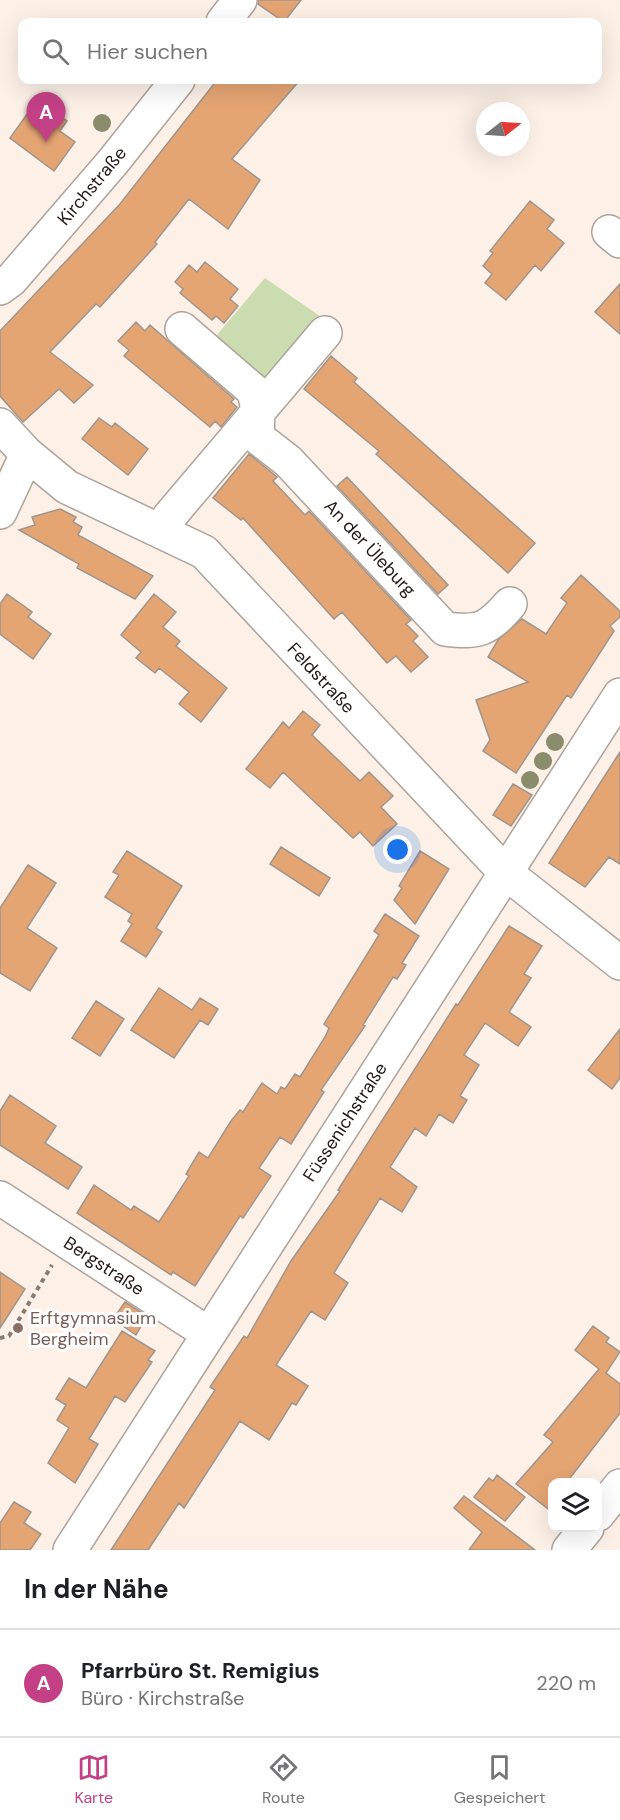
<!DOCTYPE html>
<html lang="de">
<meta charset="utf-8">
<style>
:root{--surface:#fff;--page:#f2f2f2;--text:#202124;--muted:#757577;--line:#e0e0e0;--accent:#c34086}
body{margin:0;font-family:"DM Sans",sans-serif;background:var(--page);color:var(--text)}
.controls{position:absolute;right:18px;bottom:18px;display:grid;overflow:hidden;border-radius:12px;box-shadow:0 6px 24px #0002}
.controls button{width:54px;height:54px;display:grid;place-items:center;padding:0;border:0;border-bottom:2px solid var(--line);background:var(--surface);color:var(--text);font:30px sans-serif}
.compass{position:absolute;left:476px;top:102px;width:54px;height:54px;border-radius:50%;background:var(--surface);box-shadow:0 6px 24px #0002;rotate:73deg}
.you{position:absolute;left:398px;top:850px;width:21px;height:21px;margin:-15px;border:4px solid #fff;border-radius:50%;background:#1a73e8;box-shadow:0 0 0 9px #1a73e833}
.badge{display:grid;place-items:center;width:39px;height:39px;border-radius:50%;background:var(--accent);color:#fff;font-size:20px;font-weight:700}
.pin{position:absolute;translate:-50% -50px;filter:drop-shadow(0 2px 3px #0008)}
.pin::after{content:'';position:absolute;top:32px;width:21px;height:18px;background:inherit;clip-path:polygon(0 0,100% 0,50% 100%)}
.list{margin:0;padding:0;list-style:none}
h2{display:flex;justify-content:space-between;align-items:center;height:78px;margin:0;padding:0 24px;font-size:26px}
h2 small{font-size:20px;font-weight:400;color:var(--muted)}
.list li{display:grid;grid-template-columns:39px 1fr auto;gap:18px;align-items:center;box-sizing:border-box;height:108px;padding:0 24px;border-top:2px solid var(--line)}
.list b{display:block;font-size:22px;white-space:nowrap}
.list p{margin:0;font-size:20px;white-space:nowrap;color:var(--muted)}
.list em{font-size:20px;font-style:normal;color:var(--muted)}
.icon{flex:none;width:33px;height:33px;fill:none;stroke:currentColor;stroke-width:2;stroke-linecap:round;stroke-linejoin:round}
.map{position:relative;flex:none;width:620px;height:1550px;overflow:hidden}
.search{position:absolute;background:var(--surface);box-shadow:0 6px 24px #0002;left:18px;right:18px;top:18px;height:66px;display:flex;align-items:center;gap:15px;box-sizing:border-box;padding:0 21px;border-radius:12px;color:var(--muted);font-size:22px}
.sheet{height:186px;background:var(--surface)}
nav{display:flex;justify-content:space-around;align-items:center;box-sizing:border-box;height:84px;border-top:2px solid var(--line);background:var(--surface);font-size:16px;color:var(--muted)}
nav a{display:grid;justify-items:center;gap:3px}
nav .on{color:var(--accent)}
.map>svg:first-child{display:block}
.green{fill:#ccdcb1}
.building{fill:#e5a573;stroke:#a0958d;stroke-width:1.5}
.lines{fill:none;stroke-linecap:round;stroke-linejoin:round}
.minor-casing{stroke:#aea39a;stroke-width:36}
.major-casing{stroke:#aea39a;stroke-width:36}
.path{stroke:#837b75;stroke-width:4;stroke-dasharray:4.5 4.5;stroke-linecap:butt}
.minor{stroke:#fff;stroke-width:33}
.major{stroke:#fff;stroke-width:33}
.tree{fill:#8a8d6b}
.education-dot{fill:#8d6e63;stroke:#fff;stroke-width:2}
.labels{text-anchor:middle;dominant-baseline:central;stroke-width:6;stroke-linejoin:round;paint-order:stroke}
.street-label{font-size:18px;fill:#1f1a17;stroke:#fff}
.education-label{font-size:18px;fill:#785e54;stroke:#fff;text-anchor:start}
</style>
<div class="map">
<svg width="620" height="1550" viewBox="0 0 620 1550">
<rect width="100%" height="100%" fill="#fcf0e7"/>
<path class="green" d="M265 278 324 319 270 384 210 343Z"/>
<path class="building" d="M258 0H301L284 22 258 4Z
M217 80H300L232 159 260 180 228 229 189 199 155 242 157 244 100 307 96 304 50 352 93 385 74 403 59 389 23 422 0 396V331L120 204Z
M42 103 67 121 60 131 75 142 54 171 10 138 30 110 35 113Z
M530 201 554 220 547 229 564 243 541 271 535 265 506 300 485 283 492 274 483 266 493 253 490 251Z
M205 262 238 289 230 299 238 306 224 323 216 316 212 320 180 293 183 289 175 282 189 265 197 272Z
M620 284V334L595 312Z
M136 322 145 331 150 325 234 399 231 402 237 407 221 427 215 421 210 427 124 356 129 350 118 341Z
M331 356 357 378 354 382 535 543 508 573 376 454 379 451 304 389Z
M99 418 112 427 115 423 148 449 128 475 82 439Z
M249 454 277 477 273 481 305 515 309 511 411 620 406 624 418 636 413 641 428 657 411 672 396 656 387 663 342 612 334 619 243 518 241 520 213 498Z
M347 477 448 585 438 594 337 486Z
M60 509 76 517 73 522 82 527 78 535 153 576 135 599 77 568 79 564 19 530 35 525 32 517Z
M581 575 620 611V617L610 626 614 631 571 698 567 695 516 773 483 751 490 740 476 700 528 682 488 657 498 640 522 619 546 634 567 603 561 598Z
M7 594 32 612 28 617 51 634 33 659 0 634V604Z
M154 594 176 612 163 627 180 641 176 646 227 688 201 722 179 704 189 692 159 668 155 673 136 658 141 652 121 635Z
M303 711 320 725 312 735 360 781 369 772 393 796 381 807 397 824 373 846 360 832 353 838 283 772 270 788 246 769 283 722 289 728Z
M620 752V864L609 857 585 887 549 863Z
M513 784 532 795 511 826 493 815Z
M281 847 330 878 319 896 270 864Z
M127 851 182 886 156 928 162 932 146 957 121 941 132 924 128 921 132 914 105 897 119 875 113 872Z
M420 851 449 869 415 924 394 900 402 888 399 886Z
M28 865 56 883 27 928 57 948 30 991 0 973V908Z
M385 914 419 936 402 963 406 965 397 979 393 977 363 1025 365 1026 321 1090 324 1092 291 1144 280 1137 259 1168 271 1176 243 1218 240 1216 195 1286 173 1272 171 1275 77 1213 94 1185 131 1210 134 1206 159 1222 189 1176 186 1174 199 1152 208 1158 231 1121 240 1110 243 1112 262 1083 277 1094 281 1087 285 1089 295 1074 300 1077 325 1037 329 1028 324 1024 379 935 374 931Z
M509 926 542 946 524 974 531 978 509 1012 531 1027 518 1046 485 1023 464 1055 479 1065 460 1096 467 1100 453 1123 439 1114 426 1136 415 1128 390 1167 417 1187 402 1212 380 1198 334 1273 348 1283 325 1320 311 1311 276 1365 308 1386 296 1405 292 1403 269 1440 240 1421 184 1508 179 1503 148 1550H111L215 1390 210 1387 244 1336 247 1338 291 1261 340 1191 338 1190 456 1004 458 1005Z
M159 988 192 1010 200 998 218 1009 208 1025 200 1020 174 1058 131 1030Z
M96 1001 124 1019 100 1056 72 1038Z
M620 1029V1078L612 1089 588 1070Z
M10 1095 56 1126 45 1143 82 1167 68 1189 0 1145V1111Z
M0 1272 25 1289 0 1328Z
M125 1302 147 1316 136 1335 113 1319Z
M593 1326 609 1338 606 1342 620 1352 606 1373 620 1384V1413L567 1482H552V1512L516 1484 553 1442 544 1435 599 1369 575 1350Z
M122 1331 155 1351 148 1360 152 1362 125 1402 115 1396 89 1439 98 1444 75 1483 48 1463 69 1428 57 1420 66 1405 56 1399 69 1378 86 1388Z
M497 1475 525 1497 505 1521 474 1497 489 1478 493 1481Z
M464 1496 535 1550H469L482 1532 454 1508Z
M14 1502 31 1512 24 1523 41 1534 30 1550H0V1523Z"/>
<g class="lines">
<g class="minor-casing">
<path id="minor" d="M609 232 620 241
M182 329 254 391 258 410 257 437 288 461 445 629C480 633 487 630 510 604
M0 425 27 454 67 487 204 552 505 872 620 963
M0 512 27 454
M162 532 169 517 325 333
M0 1198 209 1334
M598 1514 620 1486
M70 1550 620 695
M569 1550 587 1528"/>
</g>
<g class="major-casing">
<path id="major" d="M223 22 240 0
M0 288 11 280 112 163 178 80"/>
</g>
<path class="path" d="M0 1338 9 1336 52 1265"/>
<use href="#minor" class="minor"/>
<use href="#major" class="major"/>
</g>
<g class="tree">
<circle cx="102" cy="123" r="9"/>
<circle cx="555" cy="742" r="9"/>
<circle cx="543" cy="761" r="9"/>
<circle cx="530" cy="780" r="9"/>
</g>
<circle class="education-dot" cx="18" cy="1328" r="6"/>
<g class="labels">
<g class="street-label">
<text transform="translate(92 186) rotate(-50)">Kirchstraße</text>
<text transform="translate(370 548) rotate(47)">An der Üleburg</text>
<text transform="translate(321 678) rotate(47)">Feldstraße</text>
<text transform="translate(345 1122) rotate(-57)">Füssenichstraße</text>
<text transform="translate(104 1266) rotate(33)">Bergstraße</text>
</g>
<g class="education-label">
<text x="30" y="1318">Erftgymnasium<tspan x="30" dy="21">Bergheim</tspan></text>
</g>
</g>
</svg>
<div class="controls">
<button><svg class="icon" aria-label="layers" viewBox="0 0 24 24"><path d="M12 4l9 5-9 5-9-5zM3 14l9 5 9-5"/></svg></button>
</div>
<svg class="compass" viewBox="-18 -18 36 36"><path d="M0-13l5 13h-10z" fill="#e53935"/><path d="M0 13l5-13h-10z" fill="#757577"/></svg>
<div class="you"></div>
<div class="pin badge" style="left:46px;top:142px">A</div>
<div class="search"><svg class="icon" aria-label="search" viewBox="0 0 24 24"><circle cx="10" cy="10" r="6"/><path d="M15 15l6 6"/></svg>Hier suchen</div>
</div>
<section class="sheet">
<h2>In der Nähe<small></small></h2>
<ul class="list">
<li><span class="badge">A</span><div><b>Pfarrbüro St. Remigius</b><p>Büro · Kirchstraße</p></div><em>220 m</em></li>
</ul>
</section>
<nav>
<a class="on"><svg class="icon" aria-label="map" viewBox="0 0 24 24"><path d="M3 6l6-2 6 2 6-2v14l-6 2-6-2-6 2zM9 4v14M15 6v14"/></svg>Karte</a>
<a><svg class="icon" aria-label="directions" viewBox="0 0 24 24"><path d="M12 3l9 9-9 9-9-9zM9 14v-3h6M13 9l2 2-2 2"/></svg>Route</a>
<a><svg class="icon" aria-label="saved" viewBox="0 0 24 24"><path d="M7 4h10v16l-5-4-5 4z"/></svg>Gespeichert</a>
</nav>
